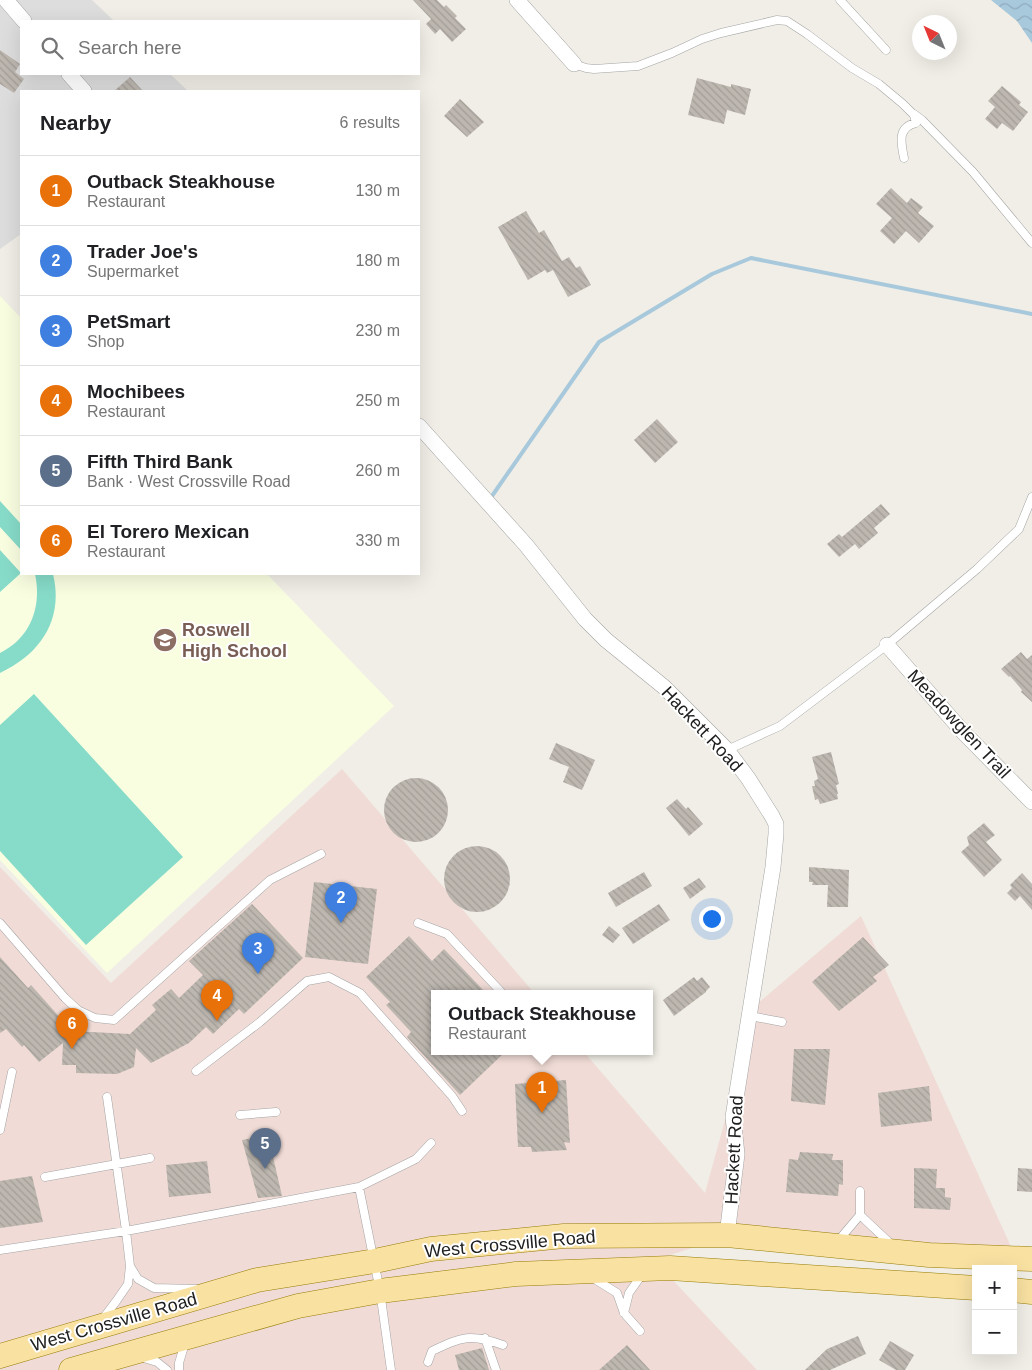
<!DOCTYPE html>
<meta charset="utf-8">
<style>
:root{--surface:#fff;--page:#f6f6f6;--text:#202124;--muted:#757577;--line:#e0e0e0;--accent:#c92506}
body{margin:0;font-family:Arial,sans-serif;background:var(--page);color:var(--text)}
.controls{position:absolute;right:15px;bottom:15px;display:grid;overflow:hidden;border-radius:0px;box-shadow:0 5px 20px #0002}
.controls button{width:45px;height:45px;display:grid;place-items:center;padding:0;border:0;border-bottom:1px solid var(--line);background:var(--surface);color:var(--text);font:25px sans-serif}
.compass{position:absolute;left:912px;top:15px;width:45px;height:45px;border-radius:50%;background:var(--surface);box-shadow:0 5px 20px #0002;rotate:317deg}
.you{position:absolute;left:711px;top:918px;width:18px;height:18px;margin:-12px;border:4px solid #fff;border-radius:50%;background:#1a73e8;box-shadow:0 0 0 8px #1a73e833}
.badge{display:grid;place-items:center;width:32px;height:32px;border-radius:50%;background:var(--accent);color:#fff;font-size:16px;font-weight:700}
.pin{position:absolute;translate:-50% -41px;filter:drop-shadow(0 1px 2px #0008)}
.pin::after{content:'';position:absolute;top:26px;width:18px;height:15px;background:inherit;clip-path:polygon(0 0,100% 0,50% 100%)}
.popup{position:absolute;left:431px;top:990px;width:222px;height:65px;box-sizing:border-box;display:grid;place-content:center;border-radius:0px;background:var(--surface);filter:drop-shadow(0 1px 4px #0005);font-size:16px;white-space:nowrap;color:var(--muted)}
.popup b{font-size:19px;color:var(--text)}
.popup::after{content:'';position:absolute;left:50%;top:100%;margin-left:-10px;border:10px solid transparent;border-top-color:var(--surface)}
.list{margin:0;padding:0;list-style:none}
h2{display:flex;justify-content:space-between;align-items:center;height:65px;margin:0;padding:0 20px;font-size:21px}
h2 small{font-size:16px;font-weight:400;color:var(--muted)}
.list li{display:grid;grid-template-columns:32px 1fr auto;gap:15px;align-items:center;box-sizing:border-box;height:70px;padding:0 20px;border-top:1px solid var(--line)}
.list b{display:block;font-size:19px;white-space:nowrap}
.list p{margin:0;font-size:16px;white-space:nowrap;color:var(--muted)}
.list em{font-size:16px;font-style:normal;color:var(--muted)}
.icon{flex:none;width:28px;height:28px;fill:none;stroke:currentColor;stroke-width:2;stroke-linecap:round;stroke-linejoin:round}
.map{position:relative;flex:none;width:1032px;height:1370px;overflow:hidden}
.search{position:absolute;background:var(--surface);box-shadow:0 5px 20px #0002;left:20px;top:20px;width:400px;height:55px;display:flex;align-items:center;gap:12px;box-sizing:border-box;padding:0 18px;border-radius:0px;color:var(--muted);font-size:19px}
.panel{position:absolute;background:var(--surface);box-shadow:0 5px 20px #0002;left:20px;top:90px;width:400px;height:485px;border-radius:0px}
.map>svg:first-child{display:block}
.residential{fill:#dedddd}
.commercial{fill:#f0dbd6}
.education{fill:#fafee1}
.pitch{fill:#87dcc9}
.water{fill:url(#water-waves)}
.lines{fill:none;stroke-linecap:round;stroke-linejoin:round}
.stream{stroke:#a8c8dc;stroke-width:4}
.building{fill:url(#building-back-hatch)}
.service-casing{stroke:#a4a4a4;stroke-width:9}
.minor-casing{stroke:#a4a4a4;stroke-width:16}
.primary-casing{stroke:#977d05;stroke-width:25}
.service{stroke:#fff;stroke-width:8}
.minor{stroke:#fff;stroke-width:15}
.primary{stroke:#f9e1a2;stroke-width:24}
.labels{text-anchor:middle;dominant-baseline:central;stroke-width:4;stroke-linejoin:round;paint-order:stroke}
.education-label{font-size:18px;font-weight:bold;fill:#785e54;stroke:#fff;text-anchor:start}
.street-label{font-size:18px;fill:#202020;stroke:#fff}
</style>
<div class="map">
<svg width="1032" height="1370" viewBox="0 0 1032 1370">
<defs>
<pattern id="water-waves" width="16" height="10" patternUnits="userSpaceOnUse" patternTransform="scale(1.25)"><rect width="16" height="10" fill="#a8c8dc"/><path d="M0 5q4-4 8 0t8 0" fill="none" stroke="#90acbc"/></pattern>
<pattern id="building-back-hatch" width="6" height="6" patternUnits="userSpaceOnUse" patternTransform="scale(1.25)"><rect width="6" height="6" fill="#bdb7b0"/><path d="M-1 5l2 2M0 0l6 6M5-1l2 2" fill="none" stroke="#a29d97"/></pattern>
</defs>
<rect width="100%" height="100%" fill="#f0eee6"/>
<path class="residential" d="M0 0H92L114 21H21V74H170L188 91H21V234L0 249Z"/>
<path class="commercial" d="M342 769 535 994H434V1052H584L705 1193 757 1004 861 916 1017 1260 739 1233 654 1260 757 1370H0V867L111 983Z"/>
<path class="education" d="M0 296 21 318V574H267L394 706 107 973 0 860Z"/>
<path class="pitch" d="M0 501 21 524V550L0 527Z
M0 550 21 573 0 592Z
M35 574H53C64 619 41 654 0 673V653C31 638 42 606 35 574Z
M34 694 183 857 86 945 0 851V725Z"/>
<path class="water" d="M991 0H1032V43L1017 21Z"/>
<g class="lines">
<path class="stream" d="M492 496 599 342 712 274 751 258 1032 314"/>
</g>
<path class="building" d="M413 0H437L444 7 446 5 457 16 455 18 466 29 452 42 440 29 435 34 426 24 431 19Z
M0 50 20 64 15 72 24 79 14 93 0 84Z
M130 77 143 91H114Z
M697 78 731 87V84L751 89 745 115 727 110 724 124 688 115Z
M1002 86 1021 102 1019 105 1028 112 1013 131 1002 123 997 129 985 119 995 107 988 101Z
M460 99 484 122 467 137 444 116Z
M891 188 907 203 911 198 923 207 918 213 934 226 919 243 906 231 894 244 880 231 892 218 876 204Z
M526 211 539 233 544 230 562 261 569 257 576 268 580 266 591 285 568 297 553 270 547 273 545 270 528 280 498 227Z
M657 419 678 442 655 463 634 440Z
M881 504 890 514 874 528 878 533 859 549 855 544 839 557 827 544 839 534 842 537Z
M1021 652 1027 659 1032 655V702L1021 692 1022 690 1010 676 1009 677 1001 669Z
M556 743 595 760 582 790 563 782 569 767 549 759Z
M831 752 839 784 836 785 838 794H837L838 799 820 804 818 799 815 800 812 786H815L814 781 818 779 812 757Z
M384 810a32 32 0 1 1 64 0a32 32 0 1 1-64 0Z
M677 799 686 809 688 807 703 824 689 836 666 808Z
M984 823 995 835 986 842 1002 860 984 877 961 852 969 845 967 837Z
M444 879a33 33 0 1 1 66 0a33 33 0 1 1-66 0Z
M809 867 849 870 848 907H827L828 885H812L813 882H809Z
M644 872 652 886 616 907 608 893Z
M1022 873 1032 884V910L1020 896 1015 901 1007 893 1012 888 1010 885Z
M699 878 706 887 690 899 683 888Z
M314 882 377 889 368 964 305 957Z
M252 904 303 958 244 1014 239 1009 213 1034 206 1027 189 1043 151 1063 136 1048 134 1067 117 1074 76 1073V1065H62L63 1043 39 1062 24 1045 22 1047 6 1029 0 1033V957L28 988 31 985 72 1031 130 1034 156 1010 152 1005 171 989 179 998 203 975 189 961Z
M659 904 670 920 633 944 622 928Z
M609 926 620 935 613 943 602 935Z
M409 936 432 961 444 949 487 994H434V1052H505L460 1095 407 1037 411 1032 386 1005 390 1002 366 977Z
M863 937 889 965 873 977 877 981 839 1011 812 982Z
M694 977 697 981 702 977 710 987 706 991V992L674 1016 663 1000Z
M794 1049H830L825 1105 791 1101Z
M566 1080 570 1143 564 1142 567 1150 532 1152 531 1147H518L515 1084Z
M929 1086 932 1121 881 1127 878 1093Z
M268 1135 282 1196 258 1198 242 1140Z
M800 1152 833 1154 832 1160H843V1185L839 1184 838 1196 786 1192 789 1159 798 1160Z
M207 1161 211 1193 169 1197 166 1165Z
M914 1168 937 1169 936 1188H945V1197L951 1198 950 1210 914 1208Z
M1018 1168 1032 1169V1192L1017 1191Z
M32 1176 43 1222 0 1228V1181Z
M858 1336 866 1354 830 1370H805L827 1349Z
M890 1341 914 1355 905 1370H896L879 1360Z
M627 1345 650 1370H599Z
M482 1348 489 1370H459L455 1355Z"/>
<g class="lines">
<g class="service-casing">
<path id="service" d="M840 0 886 50
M574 64 586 68 594 69 638 66 672 53 702 39 721 33 777 20 787 21 807 34 852 68 879 84 903 104 914 115 916 123C897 127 901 143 904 158
M914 114 922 120 973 172 1032 243
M727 750 780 726 887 645 977 569 1019 529 1032 497
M0 923 65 998 78 1010 95 1018 114 1020 270 880 321 854
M418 923 447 934 503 994
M750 1016 782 1022
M196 1071 260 1022 307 981 329 977 360 993 452 1096 462 1111
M240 1115 276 1112
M0 1130 12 1072
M45 1177 150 1158
M359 1187 380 1291 391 1370
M860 1215 893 1246
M838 1241 860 1215V1191
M0 1250 126 1231 359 1187 416 1159 431 1143
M130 1266 138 1279 154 1288 196 1289
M593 1278 617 1293 624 1313 640 1331
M624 1313 629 1293 643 1273
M102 1320 117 1300 128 1284 130 1266 126 1231 107 1097
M485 1338 496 1370
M140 1357 157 1362 167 1370
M428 1362 432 1351C462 1337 470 1333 503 1345
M179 1370V1363L185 1343"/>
</g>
<g class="minor-casing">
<path id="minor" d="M6 0 24 21
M517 0 574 64
M69 74 84 91
M419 426 526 545 585 619 606 640 664 687 727 750 748 778 772 816 776 824V834L773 867 733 1117 737 1154 727 1235
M887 645 964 733 1032 802"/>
</g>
<g class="primary-casing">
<path id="primary" d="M1013 1290 1032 1292
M0 1356 257 1280 375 1261 431 1249 564 1236 727 1235 929 1255 1032 1259
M71 1370 298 1306 380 1291 516 1274 670 1268 976 1288"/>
</g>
<use href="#service" class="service"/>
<use href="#minor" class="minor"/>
<use href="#primary" class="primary"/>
</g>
<defs>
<g id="school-disc" transform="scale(1.25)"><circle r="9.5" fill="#8d6e63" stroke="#fff"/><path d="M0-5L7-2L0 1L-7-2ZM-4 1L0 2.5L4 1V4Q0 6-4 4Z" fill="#fff"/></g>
</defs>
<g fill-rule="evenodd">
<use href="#school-disc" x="165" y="640"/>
</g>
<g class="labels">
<g class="education-label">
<text x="182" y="630">Roswell<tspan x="182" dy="21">High School</tspan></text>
</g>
<g class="street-label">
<text transform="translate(959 724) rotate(47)">Meadowglen Trail</text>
<text transform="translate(702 729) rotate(47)">Hackett Road</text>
<text transform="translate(734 1150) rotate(-87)">Hackett Road</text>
<text transform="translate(510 1244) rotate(-5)">West Crossville Road</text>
<text transform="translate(114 1322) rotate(-16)">West Crossville Road</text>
</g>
</g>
</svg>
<div class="controls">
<button>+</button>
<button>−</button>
</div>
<svg class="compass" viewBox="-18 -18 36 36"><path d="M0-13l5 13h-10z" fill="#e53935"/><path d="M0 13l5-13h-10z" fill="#757577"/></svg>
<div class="you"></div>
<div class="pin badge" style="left:542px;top:1113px;background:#e8710a">1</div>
<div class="popup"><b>Outback Steakhouse</b>Restaurant</div>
<div class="pin badge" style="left:341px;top:923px;background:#3f7fe0">2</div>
<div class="pin badge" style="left:258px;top:974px;background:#3f7fe0">3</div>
<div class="pin badge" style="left:217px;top:1021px;background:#e8710a">4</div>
<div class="pin badge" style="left:265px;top:1169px;background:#5c6f8a">5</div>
<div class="pin badge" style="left:72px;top:1049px;background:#e8710a">6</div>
<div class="search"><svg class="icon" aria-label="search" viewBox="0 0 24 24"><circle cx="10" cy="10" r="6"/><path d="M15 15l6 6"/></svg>Search here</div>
<section class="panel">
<h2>Nearby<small>6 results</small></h2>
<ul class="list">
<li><span class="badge" style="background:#e8710a">1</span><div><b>Outback Steakhouse</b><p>Restaurant</p></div><em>130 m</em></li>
<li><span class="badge" style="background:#3f7fe0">2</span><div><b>Trader Joe's</b><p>Supermarket</p></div><em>180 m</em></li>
<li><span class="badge" style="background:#3f7fe0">3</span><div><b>PetSmart</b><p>Shop</p></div><em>230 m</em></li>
<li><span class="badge" style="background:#e8710a">4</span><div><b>Mochibees</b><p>Restaurant</p></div><em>250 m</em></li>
<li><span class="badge" style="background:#5c6f8a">5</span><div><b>Fifth Third Bank</b><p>Bank · West Crossville Road</p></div><em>260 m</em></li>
<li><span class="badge" style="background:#e8710a">6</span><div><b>El Torero Mexican</b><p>Restaurant</p></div><em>330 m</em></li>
</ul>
</section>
</div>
